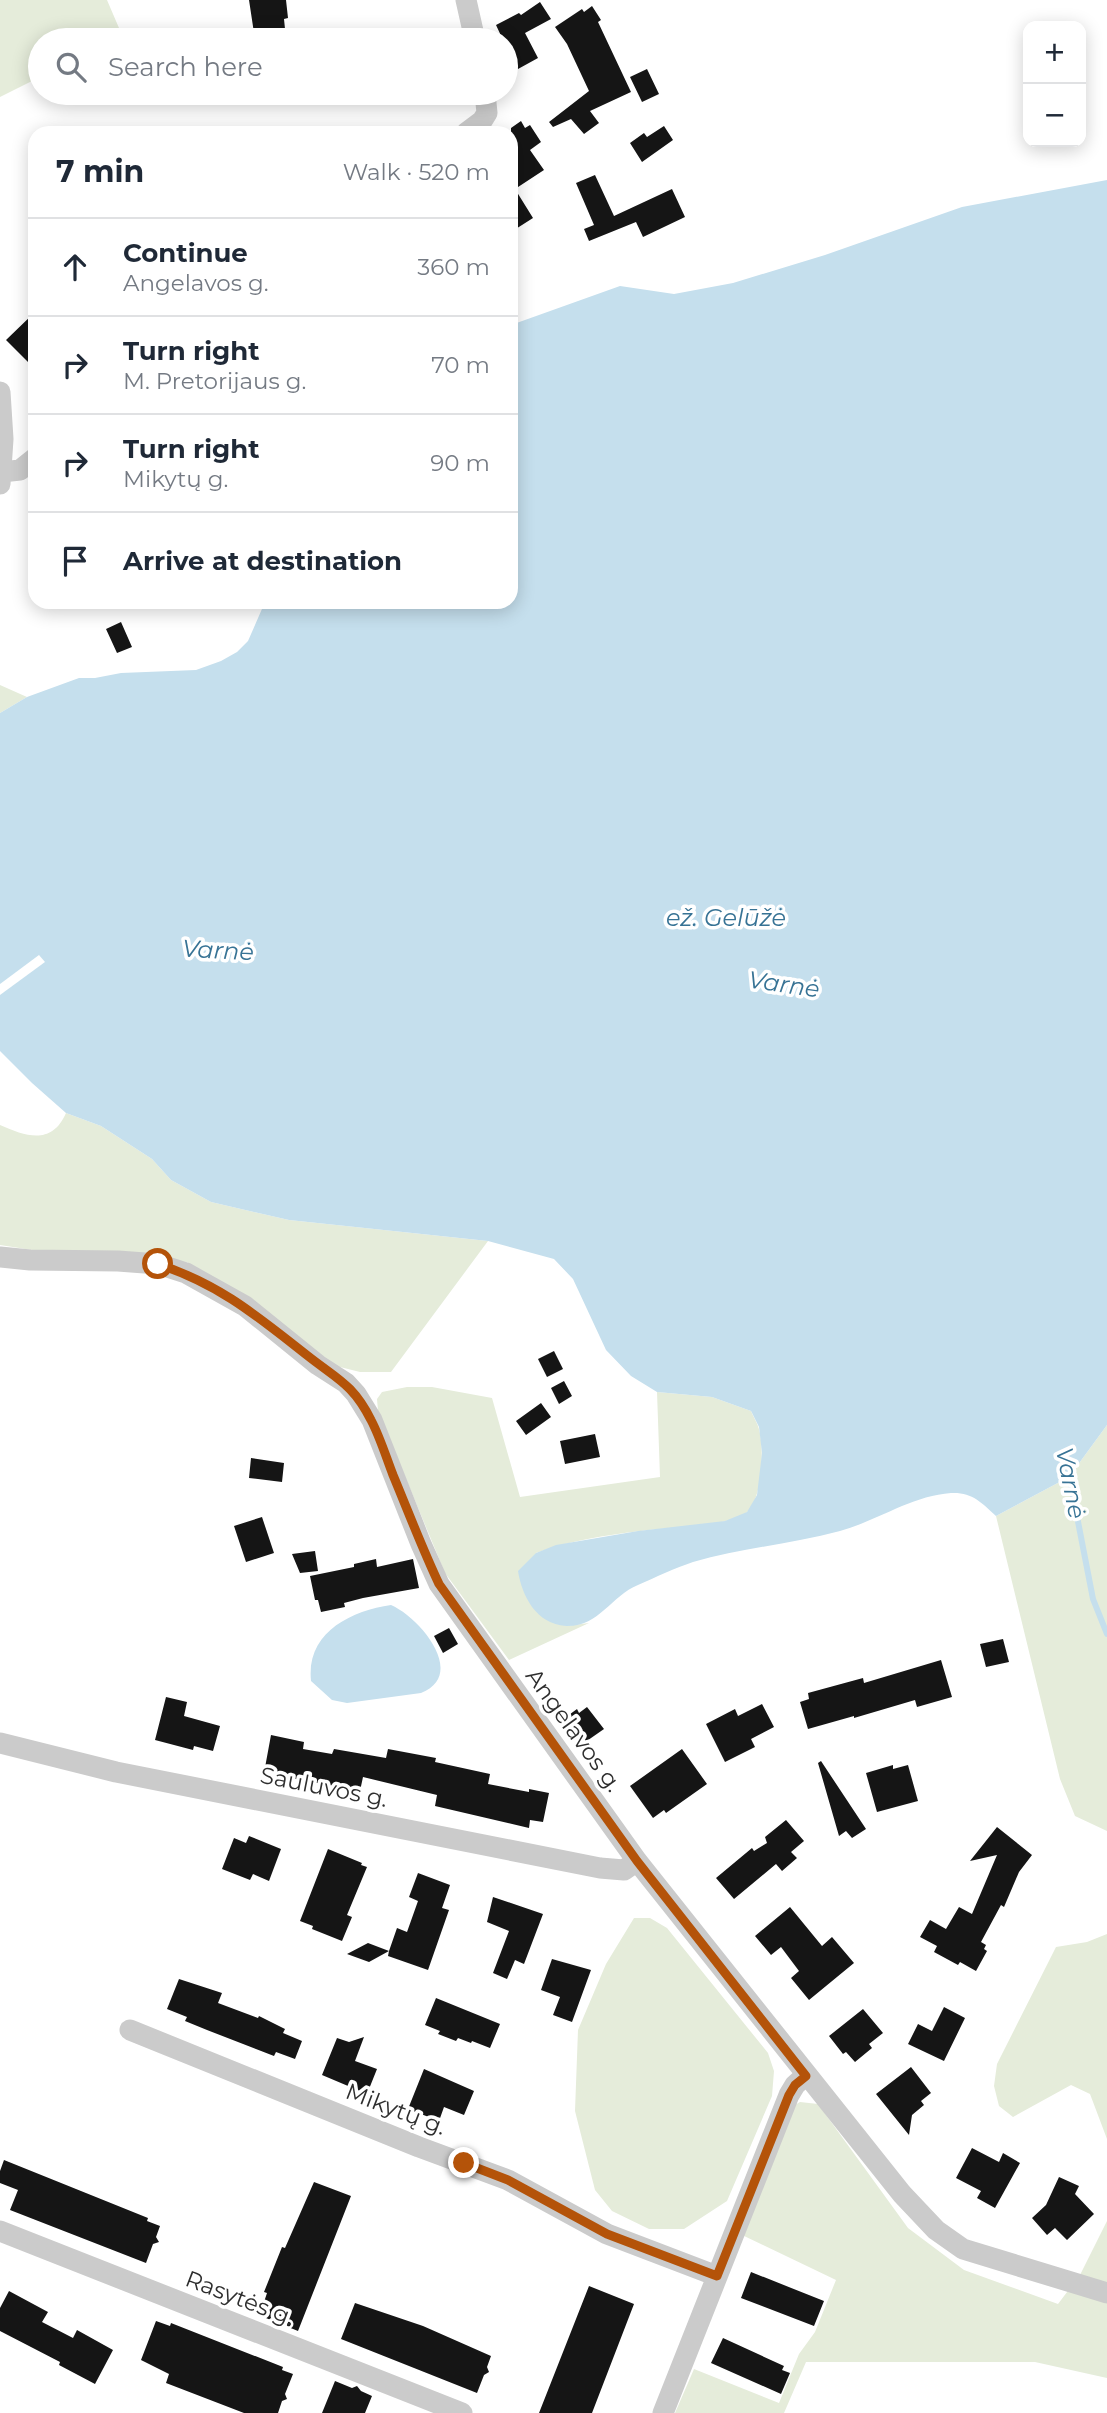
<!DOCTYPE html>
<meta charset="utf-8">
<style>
:root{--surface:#fff;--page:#f6f6f7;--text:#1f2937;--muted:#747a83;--line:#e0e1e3}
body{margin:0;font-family:Montserrat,sans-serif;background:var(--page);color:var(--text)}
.controls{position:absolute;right:21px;top:21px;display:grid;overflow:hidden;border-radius:14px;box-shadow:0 4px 18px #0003}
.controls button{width:63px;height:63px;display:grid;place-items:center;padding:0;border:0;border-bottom:2px solid var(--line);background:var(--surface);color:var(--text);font:35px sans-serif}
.stop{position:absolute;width:21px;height:21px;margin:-16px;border:5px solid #b45309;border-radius:50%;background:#fff}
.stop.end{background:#b45309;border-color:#fff;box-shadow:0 2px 7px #0008}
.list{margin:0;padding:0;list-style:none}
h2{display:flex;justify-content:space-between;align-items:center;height:91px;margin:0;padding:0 28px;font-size:30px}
h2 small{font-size:23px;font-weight:400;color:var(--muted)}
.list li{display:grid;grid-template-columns:46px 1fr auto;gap:21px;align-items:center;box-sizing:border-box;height:98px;padding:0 28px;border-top:2px solid var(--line)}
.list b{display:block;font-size:26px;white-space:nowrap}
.list p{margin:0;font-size:23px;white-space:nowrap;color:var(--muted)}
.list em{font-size:23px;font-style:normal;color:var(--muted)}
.icon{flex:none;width:38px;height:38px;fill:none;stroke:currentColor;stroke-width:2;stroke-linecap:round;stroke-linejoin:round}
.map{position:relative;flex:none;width:1107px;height:2413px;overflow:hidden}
.search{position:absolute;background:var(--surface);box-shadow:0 4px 18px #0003;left:28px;top:28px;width:490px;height:77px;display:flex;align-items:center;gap:18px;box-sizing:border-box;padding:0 24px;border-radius:38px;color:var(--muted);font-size:26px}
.panel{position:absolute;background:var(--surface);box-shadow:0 4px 18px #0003;left:28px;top:126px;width:490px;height:483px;border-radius:21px}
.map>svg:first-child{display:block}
.green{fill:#e5ecda}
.water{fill:#c5dfed}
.pier{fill:#fff}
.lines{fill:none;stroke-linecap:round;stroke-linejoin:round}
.stream{stroke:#c5dfed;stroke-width:6}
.building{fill:#151515}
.minor{stroke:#cbcbcb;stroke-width:21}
.route{stroke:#b45309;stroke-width:9}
.labels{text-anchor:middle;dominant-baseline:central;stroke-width:7;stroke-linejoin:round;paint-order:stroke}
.street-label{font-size:23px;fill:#2e2e2e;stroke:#fff}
.water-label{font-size:24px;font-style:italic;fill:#377395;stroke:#fff}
</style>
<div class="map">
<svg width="1107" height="2413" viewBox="0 0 1107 2413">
<rect width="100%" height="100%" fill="#fff"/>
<path class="green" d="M0 0H107L122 35 111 40H40V77L0 97Z
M0 685 27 697 0 713Z
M66 1113 101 1126 152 1159 171 1180 211 1202 289 1220 488 1241 391 1372H360L332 1365 187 1262 32 1250 0 1245V1125C27 1137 52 1145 66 1113Z
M407 1387H432L492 1398 520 1497 660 1477 657 1392 712 1397 751 1411C753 1416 756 1421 758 1426 765 1445 763 1500 746 1513 727 1527 666 1527 641 1531 606 1535 569 1541 536 1553L565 1626 589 1623 509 1660 445 1573 378 1411 377 1399 382 1392Z
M1107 1425V1831L1075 1816 1060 1779 996 1516 1069 1477Z
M634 1918H650L667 1928 768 2053 774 2071 772 2096 727 2201 684 2229H649L612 2211 595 2190 575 2111 578 2030 606 1964Z
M1107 1934V2139L1090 2094 1071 2085 1013 2117 999 2106 994 2086 997 2064 1056 1947 1087 1942Z
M800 2102 818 2104 908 2228 964 2270 1058 2304 1080 2275 1107 2221V2378L1035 2362H806L784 2413H675L694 2369 779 2403 799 2354 815 2332 836 2280 742 2235 793 2106Z"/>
<path class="water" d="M1107 180V1425L1069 1477 996 1516C981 1502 972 1492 951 1493 911 1496 877 1521 840 1531 792 1544 741 1548 693 1562 675 1568 656 1577 638 1585 611 1596 599 1627 566 1626 536 1624 522 1596 518 1571L536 1553 556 1545 638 1531 725 1521 747 1512 757 1495 762 1453 759 1427 751 1411 712 1397 657 1392 631 1376 606 1350 573 1279 554 1259 488 1241 289 1220 211 1202 171 1180 152 1159 101 1126 66 1113 32 1083 0 1051V713L27 697 79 678H95L121 673 196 670 221 661 237 652 248 641 265 602H511V325L620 286 674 294 733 283 825 255 962 207Z
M391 1605C419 1617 468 1674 421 1693L347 1703 332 1700 311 1681C306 1633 350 1611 391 1605Z"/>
<path class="pier" d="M39 955 45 962 0 995V984Z"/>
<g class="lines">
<path class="stream" d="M1068 1470 1093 1599 1107 1634"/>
</g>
<path class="building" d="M249 0H286L288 18 284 19 285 29 254 33Z
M540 2 551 19 525 33 538 58 518 69 514 60 506 65V40H503L496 25 519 13 521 15Z
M592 6 601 20 598 22 631 92 590 111 599 123 584 134 571 119 553 127 549 122 589 91 567 44 555 27 582 9 584 12Z
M647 69 659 94 642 102 630 77Z
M521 121 525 128 530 125 541 142 530 150 544 170 515 189 533 218 511 232V128Z
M664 126 673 140 642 162 630 143 644 133 647 137Z
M595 175 614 216 672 189 685 217 643 237 636 222 589 241 584 229 594 225 576 183Z
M35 312V369L6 340Z
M121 622 132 647 117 653 106 629Z
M554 1351 563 1369 547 1377 538 1359Z
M564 1381 572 1396 559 1404 551 1388Z
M541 1403 551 1417 526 1435 516 1421Z
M595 1434 600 1457 565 1464 560 1441Z
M251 1458 284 1463 282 1482 249 1478Z
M262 1517 274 1553 246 1562 234 1526Z
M315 1551 318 1571 300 1573 292 1554Z
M376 1559 377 1567 413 1559 419 1588 363 1598 344 1603 345 1607 321 1612 318 1600H315L310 1576 354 1567V1564Z
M449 1628 458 1644 443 1653 434 1636Z
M1003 1639 1009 1662 986 1667 980 1644Z
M941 1660 952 1697 917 1707 915 1700 854 1718V1716L808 1729 800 1702 809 1699 808 1693 863 1678 864 1683Z
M166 1697 187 1702 184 1716 220 1726 213 1751 194 1746 193 1750 155 1740Z
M762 1704 774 1727 751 1739 755 1747 725 1762 706 1724 735 1709 738 1716Z
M587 1707 604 1729 581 1745 562 1720 577 1709 579 1713Z
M271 1735 304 1742 303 1749 332 1754 334 1749 386 1758 388 1749 436 1758 435 1762 490 1774 488 1784 529 1792V1789L549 1793 543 1822 530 1820 529 1828 435 1806 437 1795 363 1777 360 1791 264 1773Z
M682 1749 707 1784 666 1813 664 1810 653 1818 630 1786Z
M821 1761 866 1829 852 1838 846 1831 839 1836 818 1763Z
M893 1765V1769L908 1765 918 1801 877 1812 866 1773Z
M786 1820 804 1841 791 1852 797 1858 782 1871 776 1864 734 1899 716 1878 752 1848 754 1851 767 1843 765 1837Z
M997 1827 1032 1855 1019 1872 1004 1907 1001 1905 981 1942 986 1945 984 1949 987 1951 976 1971 960 1962 958 1965 934 1952 937 1946 920 1937 930 1920 946 1929 959 1907 972 1914 997 1855 970 1861Z
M249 1836 281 1849 269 1881 253 1874 250 1880 222 1869 234 1838 246 1843Z
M328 1849 362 1863 361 1865 367 1867 347 1915 352 1917 342 1941 312 1929 313 1926 300 1921Z
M418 1873 450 1885 442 1908 449 1910 428 1970 388 1956 389 1951 369 1962 347 1954 368 1943 389 1951 397 1928 407 1932 418 1901 409 1897Z
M493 1897 543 1914 524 1964 515 1960 507 1979 493 1973 509 1931 487 1922Z
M790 1907 822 1946 832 1937 854 1963 809 2000 791 1978 799 1971 781 1947 771 1955 755 1936Z
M552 1959 591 1970 572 2022 553 2015 560 1997 541 1990Z
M179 1979 222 1993 218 2003 258 2018 259 2016 285 2029 283 2033 302 2041 295 2059 276 2052 274 2056 207 2030 185 2021 187 2017 167 2009Z
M436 1998 500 2024 490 2048 472 2041 471 2043 458 2038 456 2041 438 2034 440 2031 425 2025Z
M944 2007 965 2018 944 2061 908 2044 918 2024 932 2031Z
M863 2009 883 2033 869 2044 872 2048 855 2062 846 2052 843 2054 829 2036Z
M364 2037 355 2061 377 2069 367 2094 322 2075 337 2038 349 2042Z
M911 2067 931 2093 921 2101 924 2105 912 2115 909 2135 876 2094Z
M424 2069 474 2091 464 2115 444 2107 439 2121 408 2109Z
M972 2148 999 2162 1003 2153 1020 2163 995 2208 977 2198 981 2191 956 2178Z
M4 2160 148 2218 147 2221 160 2226 156 2237 159 2242 153 2244 146 2263 10 2210 18 2190 0 2183V2171Z
M1059 2177 1079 2186 1075 2194 1094 2214 1067 2240 1055 2228 1047 2235 1032 2218 1046 2205Z
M314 2182 351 2196 298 2331 261 2316 266 2303 264 2302 267 2293 264 2292 282 2247 285 2248Z
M751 2272 824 2301 814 2326 741 2298Z
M589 2286 634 2304 592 2413H539Z
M9 2291 48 2312 42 2322 73 2338 77 2330 113 2350 95 2384 59 2365 60 2362 0 2331V2308Z
M355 2303 423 2326 491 2356 487 2367 489 2372 484 2375 477 2393 341 2339Z
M156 2321 170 2326 171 2323 283 2367 282 2370 293 2374 285 2394 287 2399 282 2401 278 2413H244L166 2383 169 2374 141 2360Z
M723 2338 784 2366 782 2370 790 2373 781 2394 711 2363Z
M335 2381 352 2388 357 2386 361 2391 372 2396 365 2413H322Z"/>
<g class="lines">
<path class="minor" d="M466 0 475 40
M466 133 482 121 487 113 485 93
M0 392 3 439 0 484
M2 472 20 470 35 458
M0 1257 30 1260 118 1261 158 1264 186 1273 245 1306 318 1365 346 1383 356 1394 372 1420 421 1544 439 1584 637 1861 902 2194 936 2230 963 2249 1107 2293
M0 1743 116 1772 600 1868 624 1870 637 1861
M130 2030 419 2147 508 2180 607 2234 717 2276
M0 2231 462 2413
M663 2413 789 2095 795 2085 806 2075"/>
</g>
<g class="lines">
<path class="route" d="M158 1264C221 1285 257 1316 308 1356 337 1379 353 1384 371 1420 380 1437 386 1457 393 1475 408 1511 422 1548 439 1584L637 1861 806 2076 795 2085 789 2095 717 2276 607 2234 508 2180 464 2163"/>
</g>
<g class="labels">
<g class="street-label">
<text transform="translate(574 1730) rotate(54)">Angelavos g.</text>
<text transform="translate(324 1787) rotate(11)">Sauluvos g.</text>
<text transform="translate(396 2109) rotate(21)">Mikytų g.</text>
<text transform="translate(240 2298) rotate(21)">Rasytės g.</text>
</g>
<g class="water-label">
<text x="726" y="917">ež. Gelūžė</text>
<text transform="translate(218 950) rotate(3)">Varnė</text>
<text transform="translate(784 984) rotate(8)">Varnė</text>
<text transform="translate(1071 1483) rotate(79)">Varnė</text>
</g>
</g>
</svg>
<div class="controls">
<button>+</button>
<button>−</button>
</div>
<div class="stop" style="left:158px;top:1264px"></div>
<div class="stop end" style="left:464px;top:2163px"></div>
<div class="search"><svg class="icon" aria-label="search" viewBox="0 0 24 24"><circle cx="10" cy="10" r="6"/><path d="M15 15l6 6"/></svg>Search here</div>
<section class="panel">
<h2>7 min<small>Walk · 520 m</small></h2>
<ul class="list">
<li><svg class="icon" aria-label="ahead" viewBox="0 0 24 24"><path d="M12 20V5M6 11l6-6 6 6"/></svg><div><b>Continue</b><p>Angelavos g.</p></div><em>360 m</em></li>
<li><svg class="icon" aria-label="right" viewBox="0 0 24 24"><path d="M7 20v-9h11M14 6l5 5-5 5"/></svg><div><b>Turn right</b><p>M. Pretorijaus g.</p></div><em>70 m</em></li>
<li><svg class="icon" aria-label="right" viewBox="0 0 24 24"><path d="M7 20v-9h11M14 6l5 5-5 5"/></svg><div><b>Turn right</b><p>Mikytų g.</p></div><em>90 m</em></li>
<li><svg class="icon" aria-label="arrive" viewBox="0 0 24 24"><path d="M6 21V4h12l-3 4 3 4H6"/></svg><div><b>Arrive at destination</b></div></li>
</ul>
</section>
</div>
